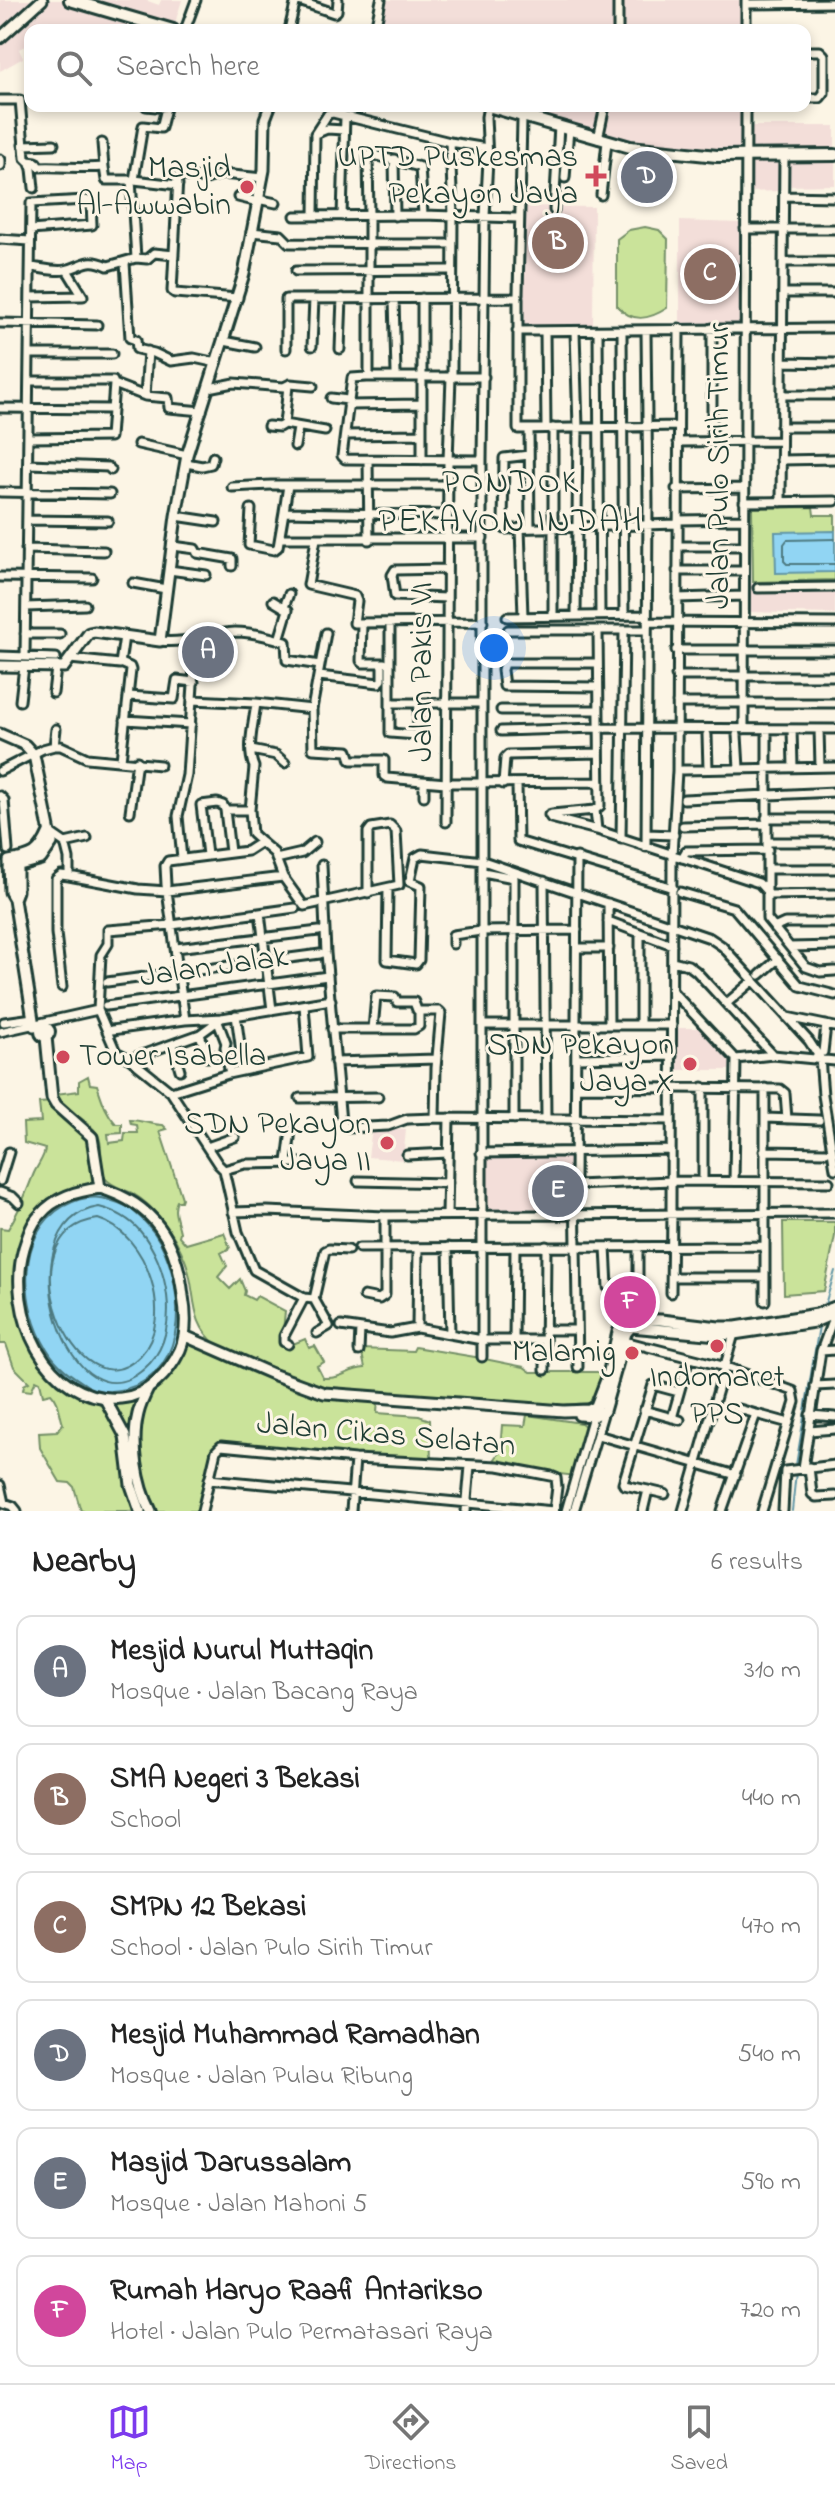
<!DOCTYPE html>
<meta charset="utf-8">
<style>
:root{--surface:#fff;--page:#f6f6f6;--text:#222;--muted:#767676;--line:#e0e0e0;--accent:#7c3aed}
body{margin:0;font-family:"Indie Flower",sans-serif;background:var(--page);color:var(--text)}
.you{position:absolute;left:494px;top:648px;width:28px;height:28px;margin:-20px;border:6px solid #fff;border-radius:50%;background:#1a73e8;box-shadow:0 0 0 12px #1a73e833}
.badge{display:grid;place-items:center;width:52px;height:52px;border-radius:50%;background:var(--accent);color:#fff;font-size:26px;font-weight:700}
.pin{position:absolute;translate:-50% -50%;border:4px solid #fff;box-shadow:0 2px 8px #0006}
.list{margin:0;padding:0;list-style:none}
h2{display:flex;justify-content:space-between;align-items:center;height:104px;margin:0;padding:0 32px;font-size:34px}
h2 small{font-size:26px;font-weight:400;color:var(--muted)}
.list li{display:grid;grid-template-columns:52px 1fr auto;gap:24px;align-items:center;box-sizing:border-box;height:112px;margin:0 16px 16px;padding:0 16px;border:2px solid var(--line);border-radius:16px}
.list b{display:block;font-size:30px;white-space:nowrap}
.list p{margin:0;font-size:26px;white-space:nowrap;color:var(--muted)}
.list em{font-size:26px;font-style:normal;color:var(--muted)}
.icon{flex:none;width:44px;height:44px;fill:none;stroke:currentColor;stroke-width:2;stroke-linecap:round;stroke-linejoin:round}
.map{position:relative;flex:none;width:835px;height:1511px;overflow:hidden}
.search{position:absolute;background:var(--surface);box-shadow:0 4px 12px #0003;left:24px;right:24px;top:24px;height:88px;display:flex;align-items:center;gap:20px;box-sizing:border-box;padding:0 28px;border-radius:16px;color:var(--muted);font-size:30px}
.sheet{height:872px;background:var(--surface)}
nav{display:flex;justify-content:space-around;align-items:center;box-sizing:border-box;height:112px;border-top:2px solid var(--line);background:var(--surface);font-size:22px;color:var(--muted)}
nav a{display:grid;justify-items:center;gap:4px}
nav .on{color:var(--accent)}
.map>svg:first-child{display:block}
.built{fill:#f3ded9}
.green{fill:#cae39a;stroke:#749067;stroke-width:2}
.water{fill:#91d5f3;stroke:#6398a7;stroke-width:2}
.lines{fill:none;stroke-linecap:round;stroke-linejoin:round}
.shore{stroke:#4d7a80;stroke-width:2}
.stream{stroke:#6398a7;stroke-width:2}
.minor-casing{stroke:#1f3d34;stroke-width:13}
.tertiary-casing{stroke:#1f3d34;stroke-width:15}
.secondary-casing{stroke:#1f3d34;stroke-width:16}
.minor{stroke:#fcf5e5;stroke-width:7}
.tertiary{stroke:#fcf5e5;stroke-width:9}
.secondary{stroke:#fcf5e5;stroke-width:10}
.poi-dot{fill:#d1495b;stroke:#fcf5e5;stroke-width:3}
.labels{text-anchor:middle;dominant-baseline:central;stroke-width:6;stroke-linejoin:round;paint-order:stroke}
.poi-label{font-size:32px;fill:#1f3d34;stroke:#fcf5e5;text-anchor:end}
.street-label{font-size:32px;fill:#1f3d34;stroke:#fcf5e5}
.neighbourhood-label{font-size:34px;letter-spacing:2px;fill:#1f3d34;stroke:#fcf5e5}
</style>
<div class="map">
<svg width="835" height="1511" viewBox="0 0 835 1511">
<rect width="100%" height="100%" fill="#fcf5e5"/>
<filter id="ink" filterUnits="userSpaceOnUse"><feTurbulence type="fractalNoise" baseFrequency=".0125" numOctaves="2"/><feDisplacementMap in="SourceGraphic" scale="16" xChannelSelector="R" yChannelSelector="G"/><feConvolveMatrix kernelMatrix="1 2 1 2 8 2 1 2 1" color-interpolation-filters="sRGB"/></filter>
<g filter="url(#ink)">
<path class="built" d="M0 0H76L89 5 91 0H145L159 5 161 0H182L173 30H30V44L19 49 23 58 0 71Z
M383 0H746L745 30H379Z
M516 106H741L740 126H835V185L782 186V191L741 192 740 160 634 149 514 113Z
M523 206 594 207 593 327 520 326Z
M680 221 740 223V326H680Z
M746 584 835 585V614L746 612Z
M674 1028H702L733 1060V1070H674Z
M372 1128 406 1130 403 1160 368 1157Z
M572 1153 573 1212 487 1214 486 1155Z"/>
<path class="green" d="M645 227 659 230 668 239 667 308C649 320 632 323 617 306V239L629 230Z
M813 507 814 515H835V580L753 582 752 508Z
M88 1076 90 1084 97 1085C102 1099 105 1112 116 1124H122V1133L108 1134 109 1143 124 1141 125 1133H138L137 1125 131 1124 130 1120C142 1120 151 1125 163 1125L167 1129 160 1131 182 1198 181 1201H177C172 1211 178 1221 180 1232L179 1236 186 1244 224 1233 230 1248 221 1253 227 1266 218 1277 230 1289 240 1279 245 1291 244 1295 254 1300 257 1296 285 1311 282 1342 288 1346 305 1339 309 1348 315 1346 324 1362 317 1366 323 1378C344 1379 347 1369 365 1368L361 1349 413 1351 415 1347 475 1357 524 1367 531 1372H602L594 1400 589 1403 562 1405 324 1388 217 1345C187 1321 198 1292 185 1260 175 1234 156 1207 132 1193 123 1189 111 1186 105 1178 97 1166 105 1148 98 1135 89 1120 68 1112 56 1098L55 1094 79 1091V1081Z
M53 1102 88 1131 100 1188 185 1336 313 1390 378 1398 377 1413 419 1416 430 1420 431 1462 218 1448 202 1511H81L74 1487 70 1483 60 1482 40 1448 39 1432 57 1431 63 1424C59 1413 60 1402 51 1393L43 1395 40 1382 36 1380 31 1391 23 1390 24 1385 29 1382 14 1367 6 1344H0V1228L8 1229C21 1208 25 1195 34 1173 38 1164 44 1158 45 1149L24 1143 23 1123 41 1122 39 1103Z
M783 1222H835V1236L824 1291 784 1294Z
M527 1415 581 1423 589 1429 576 1476 490 1466 500 1452 502 1425 525 1426Z"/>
<path class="water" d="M835 531V572L776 573 775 532Z
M100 1188 135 1202 167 1238 185 1307 179 1351 148 1389 105 1399 65 1382 27 1326 19 1270 41 1214 52 1204Z"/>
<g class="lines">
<path class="shore" d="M835 539 787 540 784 544V561L787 564H835
M99 1207C115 1211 129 1218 140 1231 168 1263 181 1330 150 1363 71 1448 0 1222 99 1207Z
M98 1219C147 1233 176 1319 140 1356 76 1421 0 1231 98 1219Z
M88 1386C72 1376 57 1366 47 1349 21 1308 15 1234 64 1206 88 1193 104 1196 128 1207
M111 1391C188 1385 188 1295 160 1242 153 1229 143 1219 132 1210"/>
<path class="stream" d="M824 1308 835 1271
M796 1465 819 1326
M792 1511 796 1472"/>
<g class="minor-casing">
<path id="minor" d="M296 0 334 13 337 11 338 0
M746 4 835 3
M185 30 196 0
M289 30 296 0
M375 30 381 0
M618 30V0
M746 30V0
M805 51H820L824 55V93L820 98H805
M0 100H20L25 158 28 161 36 162 39 167C62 166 81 169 104 167L106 180H134L178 185
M315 134 328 114 333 113 450 142 453 215
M598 139 605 106
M450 142 487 148
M102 143 104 167
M23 145 54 144
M451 156 488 160
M394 159 395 216
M29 161 32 169 34 188
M565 178 569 129
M131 180 136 258
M134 180 143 126 161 128 166 108 146 106
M601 195 607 142
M784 196 835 197
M238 197 258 202
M258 199 276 203
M554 210 559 126
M295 216 423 215 518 218
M314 216 315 134 327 129 344 130
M342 216 345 116
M369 216 368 156 370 154 420 167 423 215
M745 229H835
M251 232 281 235 289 243 450 244
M0 239 30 241
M783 262H835
M125 263 130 338 136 340 137 349 154 353 171 361 194 358 217 363
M31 267C41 268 55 272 65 270 85 266 86 256 108 266L136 258 147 259 154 253 174 255
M296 271 449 270
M783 293H835
M518 294 522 120
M30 297 83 296 67 270
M238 298 175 293 172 291 178 178 181 175 206 179 222 174 263 178
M422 298V373
M394 299 396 373
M0 323 97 325
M517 331C623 331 729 328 835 328
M545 331 546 428
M575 332 578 427 576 615
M598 332 600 615
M622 332 624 615
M224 341 255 347
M312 346 314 299
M286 349V299L518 298V429L678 426
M340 349 342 298
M29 354H112
M782 362 835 363
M369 372V219
M452 373 453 218
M29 381H113L114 384 110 437 29 438
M114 384 145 396 168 398 169 408 202 411
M288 386 284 424 325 431
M209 388 234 383 284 387 290 384 313 386
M782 395H835
M145 396 148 351
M331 398 348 400
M348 405 422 404
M0 408 111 409
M268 426 279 427 284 424
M781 427H835
M553 428V616
M529 429 530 528
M345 435 421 434
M678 442 781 441
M712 442V328
M138 444 187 455
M295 446 298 428
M529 455 504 458 503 527 505 529 678 524
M368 460 369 540
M422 460V382
M482 460 345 459 342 456 352 378 366 377H484
M781 460 835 459
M186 463 202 466 211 464 213 457
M29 464 108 467 111 470
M288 485 284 512 448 515
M232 487 271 485H448
M676 489 744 488
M0 492 110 494
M744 502 835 501
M781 502 784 155
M251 509 249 545 274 550 278 547 284 512
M176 516 216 522
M27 520 108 521
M678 520 744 519
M520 528 523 616
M280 538H483
M316 539 308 585 355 596 357 601 354 623 483 622
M173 546 195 549 197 553 232 559V566
M678 546H744
M26 549 104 551
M169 570 206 575
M677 571H744
M0 577 92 578
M133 583 166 589
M758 588 835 587
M447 598 395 596 392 575 395 570 447 569
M677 598 744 596
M273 601 288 610 279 640
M26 607 85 605
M284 607 289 594
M507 617 647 615
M647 622 835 623
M390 623V733L417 735 419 703
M362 624 361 661 363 663H384
M508 630H647
M326 633 312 709 313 749 348 751 351 760H384V776L387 778 446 783 600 782
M25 634H60
M160 641C188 644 209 633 235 632 251 632 271 637 286 642L287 660 320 665
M676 650H835
M0 656 56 658
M25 656 31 203 86 200 91 202 92 225 31 230
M70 659 120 664 124 636
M597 663H504L502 670 504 686 598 687
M319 676 379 683 382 680V663
M676 676H835
M53 693 56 668
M128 696 174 699 177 680 194 682
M193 700 256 703 312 709
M20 701 24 666
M256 703C254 722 246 749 254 767L250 810 252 834 261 842
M390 703H482
M677 703H835
M501 710H598
M125 720 191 724
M744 729 746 106
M767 729V919L806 967 820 972 835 971
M792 729 793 767
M819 729 820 767
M501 731 597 728 835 729
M707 735 708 769
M737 735 739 768
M54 746 56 729
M251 750 276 755 285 763
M121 760 131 670 130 667 121 663
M682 770 835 767
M0 771 43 749 54 746H61L87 758 160 765
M424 782V796
M503 784 505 758 508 755 599 753
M517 784 518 841 673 888
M0 796 4 800 8 850
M684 799 835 792
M225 810 230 852
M225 810H250
M130 812 137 761
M552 814 549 815 551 818 597 830 759 883 768 893
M552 814 595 810
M766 818H835
M446 822 448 460 451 377
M683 826 766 824
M597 830 595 810 600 806 598 631
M49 832 65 843 69 859V876L138 889 167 891 283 877 304 906 399 885 396 831 390 825 371 828 368 832V893
M647 834 674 835
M621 839 624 631
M767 842H835
M65 843 87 838
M646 847 648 504 646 331
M207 855 201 805 217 803 223 805 225 810
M577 857 575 1185 578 1367
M682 858 686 851 768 850
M182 859 178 816 187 775 196 639
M276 859 302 853 315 842
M322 865 326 953 341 1122 347 1128 388 1126 407 1119 435 1118 671 1120
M768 869H835
M483 872 514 878V1119
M410 881 415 858 422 854 483 861 710 938 722 946 809 1041 820 1058 823 1095 835 1169
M544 881 546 1119
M166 885 165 866 168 861 247 851 261 842 274 853 283 877
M388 888 387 960 416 964 419 960 421 886 409 881
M167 891 185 1020
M680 892 734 908 800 986 835 995
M769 895 835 894
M608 903 609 1025
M260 913 272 1010
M608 921 672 945
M774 928 785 923H835
M453 944V935L481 931 577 930
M790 947 835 946
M176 948 319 931
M577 948H609
M672 961 688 965 696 971 773 1055
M760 975 778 959
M107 982 320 954
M62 987 56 933V879L61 875 69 876
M672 991 733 1056
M727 1003 754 980
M106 1006 328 976
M419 1011H439L441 1013 436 1068 435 1118
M236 1015 241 1052
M787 1017 835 1027
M222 1018 200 1034 130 1059 116 1052 98 1010 101 955 108 944V930L172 925 295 908
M4 1022 33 1018
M218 1022 226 1043 225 1048 229 1069
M640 1024V934
M482 1025H672
M332 1029H414L419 1026V1011L417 1010 414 1002H397L395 997 376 996 373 1029
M112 1030 185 1020 222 1018 331 1000
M0 1032 98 1010
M200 1034 207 1057 214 1056
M173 1045 180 1070
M823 1052 826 1025
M576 1058 672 1056
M130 1059 171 1092 218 1164 224 1170 238 1232 254 1270 304 1298 314 1299 325 1251 329 1249 348 1250
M335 1062 436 1059
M576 1087 780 1089 785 1093 787 1119
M171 1092 228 1074 308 1057 304 1005
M300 1098 378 1097
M765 1118 819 1120
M207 1147 235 1137
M764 1151 826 1152
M481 1153 670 1150
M407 1155 448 1153
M287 1162 291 1130
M224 1170 245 1164 300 1163
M0 1181 9 1152
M358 1181 448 1183
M703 1181V1087
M734 1181 736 1059 773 1055 835 1061
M575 1185 671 1181 829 1182
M0 1192 13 1197 19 1203
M671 1209 672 855 677 771 679 328
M233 1212 267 1211 385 1216 835 1213
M447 1215 449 1118
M448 1247 450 1334
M606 1247 608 1287 634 1292 638 1289V1246
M359 1248 765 1246
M672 1277H765
M671 1293 672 1213
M364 1296 379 1299 385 1295V1216
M314 1299 329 1326 317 1333
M765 1301V1088
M341 1326 390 1333 417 1328 482 1340H544
M417 1328 418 1248
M544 1330H577
M514 1341 515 1247
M624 1341 643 1346
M288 1344 284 1342V1336L304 1298
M648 1347 726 1367 793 1391 795 1402 762 1511
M359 1351 360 1329
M821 1351 835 1350
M482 1357V460L485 216 488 160 486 117 488 106
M545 1370 546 1246
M815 1386 835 1385
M739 1409 756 1414
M644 1410 680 1420
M810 1415 835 1417
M672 1418 689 1358
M809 1431 835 1429
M601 1436 736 1475
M809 1467 812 1494 816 1497 835 1496
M803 1468 821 1351 835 1313
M209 1479 554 1511
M0 1485 4 1503 13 1506 17 1511
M648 1490 665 1494
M202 1511 216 1451 221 1446 355 1459 498 1466 551 1476 556 1478 557 1487 554 1511
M351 1511 355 1459
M466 1511 470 1466
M566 1511 593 1416
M574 1511 604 1411
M643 1511 648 1490 624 1485 623 1483 653 1385 679 1392
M683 1511 734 1334
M722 1511 756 1414 789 1423
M783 1511 785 1471 835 1465"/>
</g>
<g class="tertiary-casing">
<path id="tertiary" d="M0 38 42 0
M0 160V165
M0 666 64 667 89 633 94 632 160 641 176 516 187 455 244 274 264 170 265 119 270 106
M0 734 25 745 34 755 52 843 41 859 9 868
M14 899 17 891V863
M34 1026 14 899 10 892 9 861C33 857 39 855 49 832
M40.5 1032a4.5 4.5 0 1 1 9 0a4.5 4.5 0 1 1-9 0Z
M46 1037 52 1098 56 1105 92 1137 100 1188
M100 1188C154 1204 177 1241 183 1296 186 1313 187 1333 180 1350 169 1373 148 1396 121 1398 45 1404 6 1311 24 1248 28 1236 31 1224 40 1215 55 1197 77 1191 100 1188Z
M185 1336 272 1374 324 1393 564 1411 589 1410 595 1407
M148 1389C144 1397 140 1405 138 1414 131 1443 137 1484 151 1511
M105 1399 125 1436 131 1485 140 1511
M594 1411 608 1375 618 1332 622 1324 626 1321 633 1319 661 1320 719 1327H736L817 1314 835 1307
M579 1415 593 1416 604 1411 626 1333 631 1327 718 1335 734 1334 814 1322 835 1313"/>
</g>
<g class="secondary-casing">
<path id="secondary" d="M70 0 173 30
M488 106 630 147 717 156 835 155
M835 1313V1312"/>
</g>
<use href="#minor" class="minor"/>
<use href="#tertiary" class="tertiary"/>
<use href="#secondary" class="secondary"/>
</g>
</g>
<g class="poi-dot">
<path d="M592 164h8v8h8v8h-8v8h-8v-8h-8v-8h8z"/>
<circle cx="247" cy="187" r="8"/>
<circle cx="63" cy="1057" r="8"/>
<circle cx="690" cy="1064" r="8"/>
<circle cx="387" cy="1143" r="8"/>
<circle cx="717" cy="1346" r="8"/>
<circle cx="632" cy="1353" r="8"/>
</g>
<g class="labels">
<g class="poi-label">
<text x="578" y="158">UPTD Puskesmas<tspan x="578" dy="37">Pekayon Jaya</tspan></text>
<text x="231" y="169">Masjid<tspan x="231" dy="37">Al-Awwabin</tspan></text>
<text x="674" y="1046">SDN Pekayon<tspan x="674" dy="37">Jaya X</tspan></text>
<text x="79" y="1057" text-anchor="start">Tower Isabella</text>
<text x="371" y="1125">SDN Pekayon<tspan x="371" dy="37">Jaya II</tspan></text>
<text x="616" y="1353">Malamig</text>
<text x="717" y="1378" text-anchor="middle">Indomaret<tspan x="717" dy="37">PPS</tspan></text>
</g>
<g class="street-label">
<text transform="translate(720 466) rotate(-90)">Jalan Pulo Sirih Timur</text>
<text transform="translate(423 672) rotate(-90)">Jalan Pakis VI</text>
<text transform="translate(214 968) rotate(-8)">Jalan Jalak</text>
<text transform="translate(386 1436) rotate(5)">Jalan Cikas Selatan</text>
</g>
<g class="neighbourhood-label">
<text x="511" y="484">PONDOK<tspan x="511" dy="39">PEKAYON INDAH</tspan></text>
</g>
</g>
</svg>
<div class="you"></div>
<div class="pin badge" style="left:208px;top:652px;background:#6b7280">A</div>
<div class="pin badge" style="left:558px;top:243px;background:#8d6e63">B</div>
<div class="pin badge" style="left:710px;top:274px;background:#8d6e63">C</div>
<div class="pin badge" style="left:647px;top:177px;background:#6b7280">D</div>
<div class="pin badge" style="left:558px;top:1191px;background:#6b7280">E</div>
<div class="pin badge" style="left:630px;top:1302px;background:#d1479c">F</div>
<div class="search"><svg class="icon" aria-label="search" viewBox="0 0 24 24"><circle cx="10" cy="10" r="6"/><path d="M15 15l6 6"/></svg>Search here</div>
</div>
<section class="sheet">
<h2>Nearby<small>6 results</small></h2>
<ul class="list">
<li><span class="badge" style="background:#6b7280">A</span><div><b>Mesjid Nurul Muttaqin</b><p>Mosque · Jalan Bacang Raya</p></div><em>310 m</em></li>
<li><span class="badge" style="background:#8d6e63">B</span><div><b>SMA Negeri 3 Bekasi</b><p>School</p></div><em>440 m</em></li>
<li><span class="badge" style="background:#8d6e63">C</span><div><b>SMPN 12 Bekasi</b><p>School · Jalan Pulo Sirih Timur</p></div><em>470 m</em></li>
<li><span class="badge" style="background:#6b7280">D</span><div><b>Mesjid Muhammad Ramadhan</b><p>Mosque · Jalan Pulau Ribung</p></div><em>540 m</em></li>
<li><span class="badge" style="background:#6b7280">E</span><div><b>Masjid Darussalam</b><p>Mosque · Jalan Mahoni 5</p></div><em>590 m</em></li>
<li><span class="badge" style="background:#d1479c">F</span><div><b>Rumah Haryo Raafi Antarikso</b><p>Hotel · Jalan Pulo Permatasari Raya</p></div><em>720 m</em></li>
</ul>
</section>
<nav>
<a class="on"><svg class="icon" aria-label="map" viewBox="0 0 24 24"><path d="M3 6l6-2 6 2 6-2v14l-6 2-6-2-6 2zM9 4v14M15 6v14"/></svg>Map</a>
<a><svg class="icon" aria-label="directions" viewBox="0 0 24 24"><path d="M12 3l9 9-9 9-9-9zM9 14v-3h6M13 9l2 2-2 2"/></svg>Directions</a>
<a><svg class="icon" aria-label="saved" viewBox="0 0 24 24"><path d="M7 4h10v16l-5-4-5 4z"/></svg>Saved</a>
</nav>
